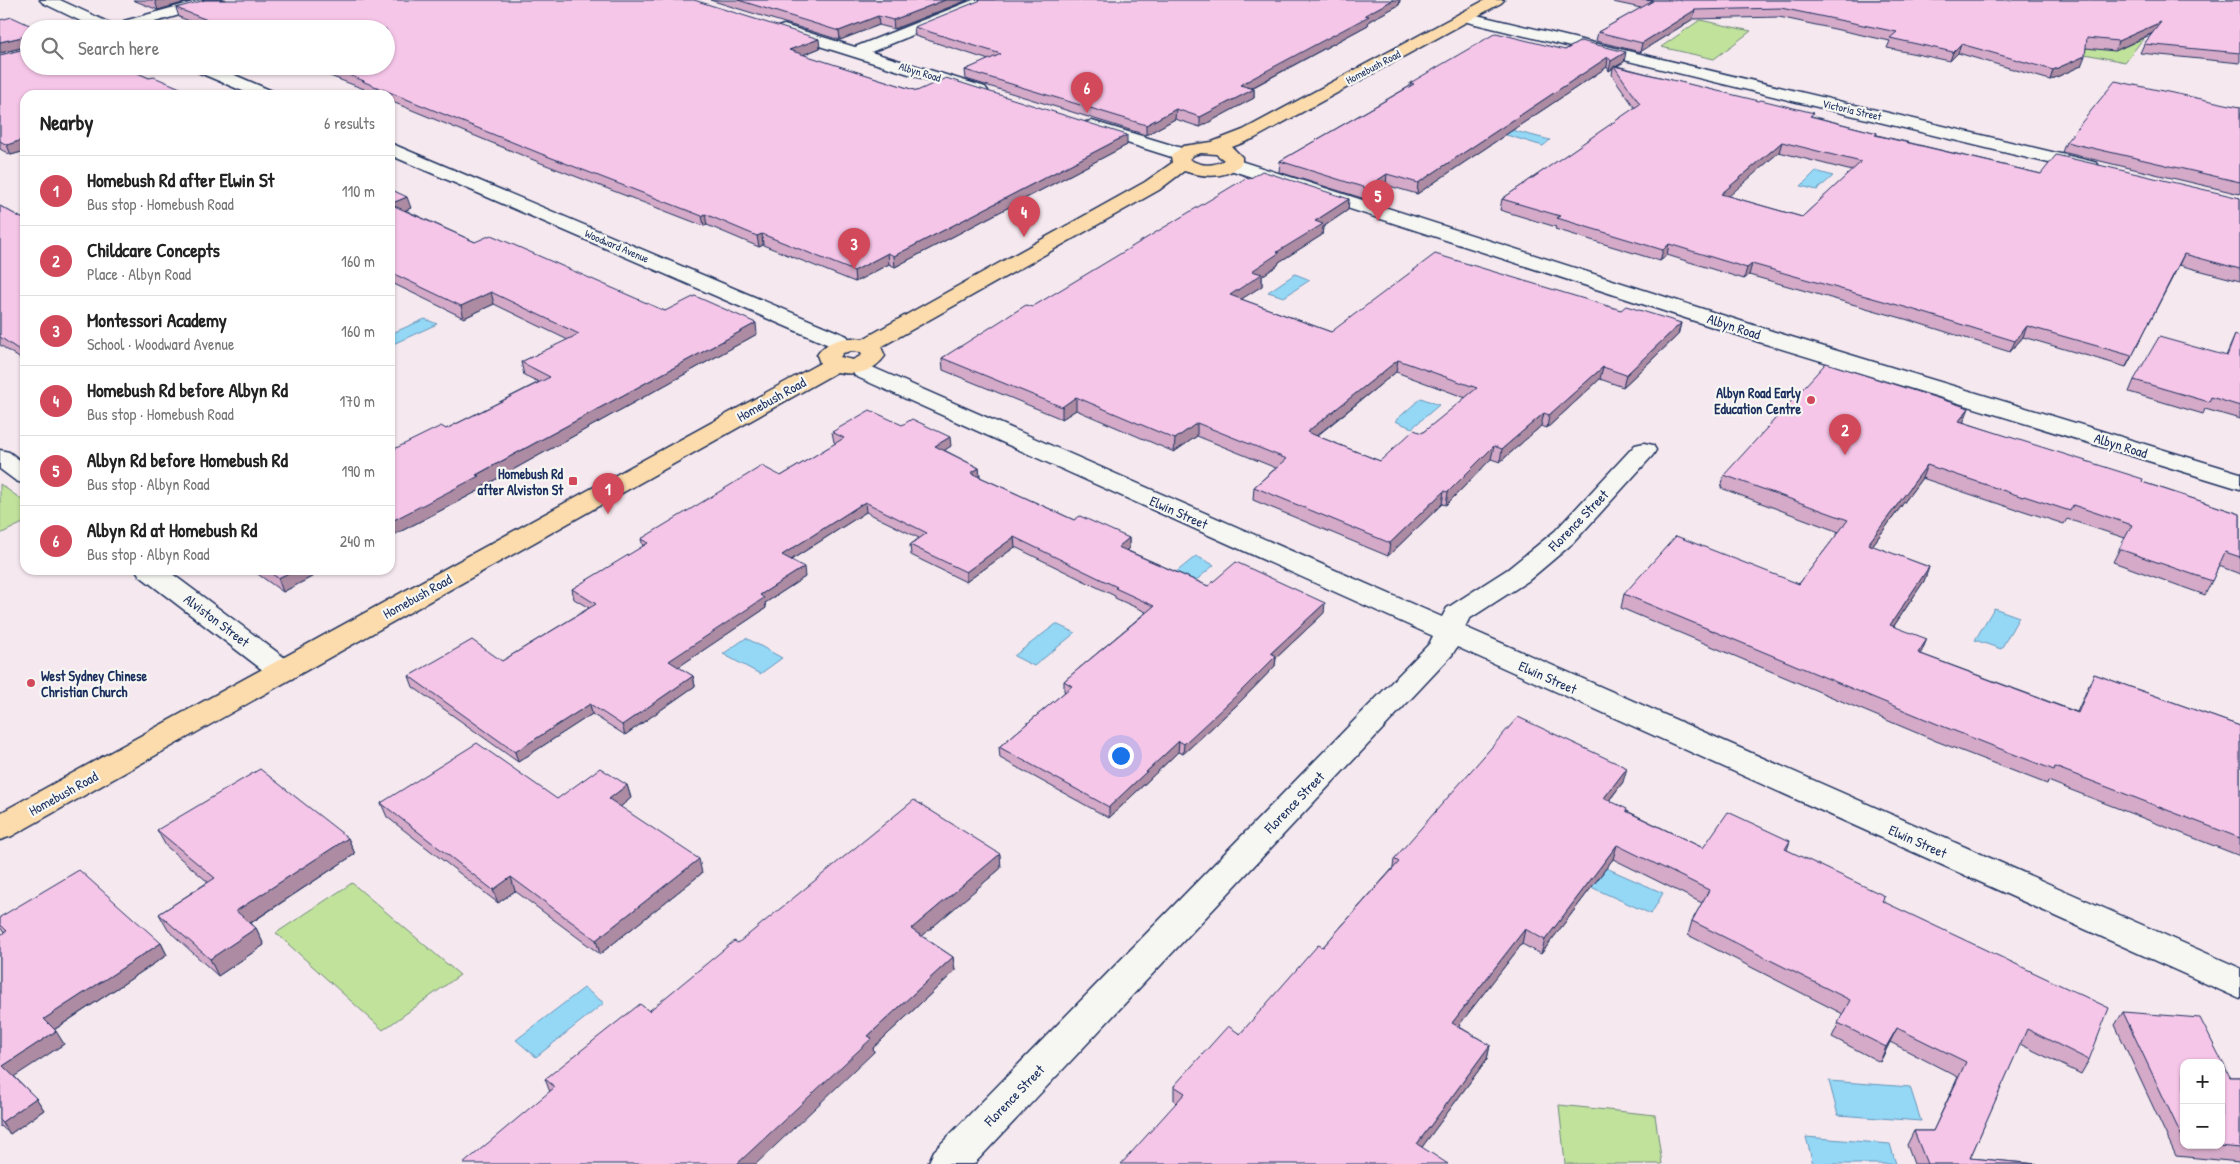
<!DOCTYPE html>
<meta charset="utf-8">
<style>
:root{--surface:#fff;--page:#f6f6f6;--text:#222;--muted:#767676;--line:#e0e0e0;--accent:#d1495b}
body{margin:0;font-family:"Patrick Hand",sans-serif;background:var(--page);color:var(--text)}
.controls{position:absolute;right:15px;bottom:15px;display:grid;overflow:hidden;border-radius:10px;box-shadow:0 1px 4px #0004}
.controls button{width:45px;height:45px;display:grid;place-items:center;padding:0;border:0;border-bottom:1px solid var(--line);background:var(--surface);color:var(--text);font:25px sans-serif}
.you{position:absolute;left:1120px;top:755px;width:18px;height:18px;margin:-12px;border:4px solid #fff;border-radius:50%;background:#1a73e8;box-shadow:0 0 0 8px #1a73e833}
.badge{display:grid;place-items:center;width:32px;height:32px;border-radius:50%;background:var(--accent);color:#fff;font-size:16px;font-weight:700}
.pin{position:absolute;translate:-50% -41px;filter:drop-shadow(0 1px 2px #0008)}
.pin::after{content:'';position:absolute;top:26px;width:18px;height:15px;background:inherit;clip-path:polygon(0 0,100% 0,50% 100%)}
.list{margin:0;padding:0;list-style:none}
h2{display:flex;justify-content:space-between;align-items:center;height:65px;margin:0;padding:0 20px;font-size:21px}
h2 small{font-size:16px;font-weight:400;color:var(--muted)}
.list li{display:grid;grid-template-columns:32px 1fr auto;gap:15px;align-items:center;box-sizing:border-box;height:70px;padding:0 20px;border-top:1px solid var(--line)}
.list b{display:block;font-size:19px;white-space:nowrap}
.list p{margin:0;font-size:16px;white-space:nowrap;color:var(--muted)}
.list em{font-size:16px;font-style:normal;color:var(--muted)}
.icon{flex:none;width:28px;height:28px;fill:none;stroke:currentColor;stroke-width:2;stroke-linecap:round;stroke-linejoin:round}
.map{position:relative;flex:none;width:2240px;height:1164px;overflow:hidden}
.search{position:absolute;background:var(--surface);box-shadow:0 1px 4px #0004;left:20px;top:20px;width:375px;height:55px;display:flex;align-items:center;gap:12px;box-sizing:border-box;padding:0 18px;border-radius:28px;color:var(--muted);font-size:19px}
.panel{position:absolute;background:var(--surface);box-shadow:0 1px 4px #0004;left:20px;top:90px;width:375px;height:485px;border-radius:15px}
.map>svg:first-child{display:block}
.green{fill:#c1e29b;stroke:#6e887c}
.water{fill:#94d8f6;stroke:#6494b9}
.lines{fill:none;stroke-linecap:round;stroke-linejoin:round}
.minor-casing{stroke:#1b2f5e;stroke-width:3}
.major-casing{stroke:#1b2f5e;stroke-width:3}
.minor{fill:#f6f6f2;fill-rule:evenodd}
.major{fill:#fcdcac;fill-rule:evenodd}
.wall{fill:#d4aac8;stroke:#1b2f5e;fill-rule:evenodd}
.shaded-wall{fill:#ac8ba3;stroke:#1b2f5e}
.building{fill:#f6c6e9;stroke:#1b2f5e;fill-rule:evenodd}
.poi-dot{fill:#d1495b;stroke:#f6f6f2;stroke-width:2}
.labels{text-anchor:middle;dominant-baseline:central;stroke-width:4.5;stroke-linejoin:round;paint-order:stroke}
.far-street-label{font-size:11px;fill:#1b2f5e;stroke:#f6f6f2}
.street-label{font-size:14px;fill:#1b2f5e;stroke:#f6f6f2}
.poi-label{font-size:14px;font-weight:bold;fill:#1b2f5e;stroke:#f6f6f2;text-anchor:end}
</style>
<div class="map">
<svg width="2240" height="1164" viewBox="0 0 2240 1164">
<rect width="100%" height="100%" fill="#f6e8ef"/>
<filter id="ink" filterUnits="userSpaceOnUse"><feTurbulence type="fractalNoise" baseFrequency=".02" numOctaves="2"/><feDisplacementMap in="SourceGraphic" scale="10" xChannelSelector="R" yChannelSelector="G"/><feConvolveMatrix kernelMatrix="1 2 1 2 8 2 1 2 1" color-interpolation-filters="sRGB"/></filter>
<g filter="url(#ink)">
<path class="green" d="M1700 20 1751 31 1714 59 1661 47Z
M2147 34 2125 62 2065 50Z
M0 484 25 502V522L0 534Z
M352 883 460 975 383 1030 276 933Z
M1559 1105 1655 1115 1662 1164H1565Z"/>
<path class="water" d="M1499 127 1550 140 1543 146 1493 131Z
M1816 171 1833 176 1817 190 1801 186Z
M1295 274 1310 280 1284 297 1268 292Z
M425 319 437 324 393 344 390 342V334Z
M1421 398 1439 405 1412 428 1395 421Z
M1196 556 1214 565 1179 595 1159 586Z
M1994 608 2019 617 2001 649 1975 640Z
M1056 624 1075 633 1034 666 1014 656Z
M746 638 782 658 760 674 723 654Z
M1595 863 1663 893 1651 914 1582 883Z
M584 988 604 1003 536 1057 516 1040Z
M1829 1081 1910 1087 1921 1121 1838 1115Z
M1806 1137 1890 1144 1896 1164H1813Z"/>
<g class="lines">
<g class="minor-casing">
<path id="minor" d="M40 0H60L110 23 112 26 110 29H97L43 3Z
M200 0H225L222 3 130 29 124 27 122 24 124 21Z
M973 0H994L991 3 871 52 985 87 988 91 985 95 979 96 778 33 776 30 778 27 784 25 855 47Z
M1464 12 2090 161 2097 163 2099 167 2097 171 2090 173 1459 20 1456 17 1459 14Z
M191 66H214L272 91 275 95H252L193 70Z
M1092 121 1188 150 1190 154 1188 158 1181 160 1086 130 1083 126 1086 122Z
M390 143 847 336 853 345 850 350C842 352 836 353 831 346L390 155Z
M1231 158 1775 332 2240 473V489L1759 342 1224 168 1222 164 1224 160Z
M860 358 868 360 872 367 1442 617 1447 608 1508 569 1555 531 1635 445 1644 443 1653 445 1656 450 1653 455 1573 543 1528 581 1469 619 1465 627 2240 968V999L1457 647 1452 655 974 1164H928L934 1151 1429 644 1433 636 855 376 849 365 852 360Z
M0 450 9 452 25 464V484L16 481 0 469Z
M136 570H167L293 664 298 671 293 678 283 681 273 678 140 576Z"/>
</g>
<g class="major-casing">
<path id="major" d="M1485 0H1504L1501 3 1255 138 1232 147 1242 157V162C1230 180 1202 177 1184 171L1159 190 881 347 885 356C874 372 855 376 837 372L12 836 0 840V813L820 363 817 355C827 340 845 336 863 339L1145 182 1172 163 1171 156 1183 146 1212 142 1243 130ZM1201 153 1216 154 1224 160C1213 167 1200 166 1189 159L1194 155ZM851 351 861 352 862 355 853 360 840 357 843 353Z"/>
</g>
<use href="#minor" class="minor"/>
<use href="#major" class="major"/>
</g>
<path class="wall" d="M133 0H193L158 10Z
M710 0H968L894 29 879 25 840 40Z
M1400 0 1399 5 1369 21 1368 25 1252 88 1254 89V98L1200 127 1175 119 1146 135 966 79 965 70 989 60 915 36 914 27Z
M1614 0H2240V63L2140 53 2144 44 2152 34 2115 51 2086 48 2081 66 2050 80 1958 53 1950 61 1887 48 1890 41 1779 17 1693 19 1640 52 1596 41 1598 32 1641 8 1613 2Z
M176 8 820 48 803 55 917 91 1127 145 895 267 889 264 855 282 763 245 759 247 707 225 704 226 541 163 390 101V95H374L364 91V89L304 66H386V29H210L179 17Z
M0 20 149 78 197 95H25V151L11 155 0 149V55L25 49 26 47 0 53Z
M1581 41 1624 62 1617 66 1877 133V135L2041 174 2240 198V281L2179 265 2126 367 2023 337 2010 352 1905 319 1749 275 1744 279 1667 255 1660 261 1555 229 1556 227 1500 210 1502 199 1635 108 1612 75 1613 68 1609 71 1607 67 1417 194 1386 185 1365 199 1279 172 1280 161 1410 86V83L1565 50ZM1779 152 1852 171 1802 217 1728 196Z
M2240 107V194L2062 152 2066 142Z
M390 189 411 208 405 210 475 242 665 311 757 334 482 487V489L390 537V451L446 429 539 382 524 375 521 362 568 340 494 304 464 318 390 282Z
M1349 199 1348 210 1323 227 1322 235 1279 262 1278 265 1262 276V286L1241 299 1331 332 1621 310 1681 323 1678 335 1623 387 1600 379 1547 428 1541 426 1500 462 1491 459 1446 505 1442 504 1388 556 1253 500 1254 487 1276 468 1197 436 1174 452 1076 410 1062 419 943 370 942 358 1032 307ZM1396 372 1466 398 1422 433 1380 461 1317 436Z
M0 206 25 220V362L0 345Z
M2235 335 2240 337V419L2205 409 2203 414 2129 392 2134 380 2226 356Z
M1963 422 2142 482 2240 514V574L2219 566 2205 595 2113 562 2125 538 2067 519 2064 524 2018 509 2017 510 1922 478 1872 546 1929 567 1924 581 1894 626 1921 653V654L2077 712 2094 674 2240 726V856L2048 781 2047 784 1936 741 1621 608 1624 594 1799 584 1839 532 1721 488 1724 475Z
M832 432 951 446 944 450 979 468 980 477 1074 520 1129 538V548L1126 550 1208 586 1324 613 1276 658 1275 666 1238 704 1183 754 1178 752 1109 818 1000 758 999 747 1065 692 1064 691V681L1146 612 1115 598V596L1015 547 966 582 911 555 910 545 919 538 866 512 791 560 805 577 765 603 766 608 678 667 693 676 695 686 625 735 592 714 518 762 413 687 409 676 502 661 589 608 574 599 572 589 643 547 641 539 781 476 836 443 834 442Z
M252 570H325L283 592Z
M1623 782 1609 801 1627 811 1703 848 1790 841 1787 850 1883 901 2089 1060 2081 1074 2020 1044 1970 1158 2037 1164H1914L1907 1145 1914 1131H1933L1958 1077 1890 1042 1880 1062 1832 1037 1843 1014 1688 935 1692 921 1702 903 1613 859 1541 954 1522 944 1458 1026 1490 1045 1487 1059 1422 1147 1176 1103 1174 1101V1086L1240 1034 1323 947 1393 868 1394 859Z
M627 785 631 798 620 807 702 873 600 954 515 891 498 903 387 817 381 803 557 799Z
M157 830 348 838 355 854 251 923 256 928 264 945 218 976 168 930 159 914 208 882 166 846Z
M1001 868 922 936 953 957 955 971 873 1048 874 1052 550 1092 545 1079 649 1011 738 943Z
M0 917 161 943 167 955 54 1030 64 1044 14 1076 36 1098 44 1110 10 1134 1 1126 0 1127V935L4 933 0 927Z
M2123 1012 2230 1077H2240V1162L2176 1156 2115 1025ZM2184 1063 2221 1145H2184Z"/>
<path class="shaded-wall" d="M157 0H193L158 10 155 1Z
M945 0H968L894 29 893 20Z
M1393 0H1400L1399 5 1369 21 1368 25 1240 94V85L1365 15Z
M1695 10 1693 19 1640 52 1642 43Z
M878 16 879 25 840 40 839 31Z
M2161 22 2157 31 2115 51 2118 41Z
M26 36 29 46 0 53V42Z
M819 39 820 48 790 60 789 50Z
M1961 44 1958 53 1950 61 1953 52Z
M1626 52 1624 62 1615 67 1614 66 1613 68 1609 71 1611 61Z
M2085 56 2081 66 2050 80 2053 70Z
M1608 57 1607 67 1417 194 1418 183Z
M1254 89V98L1200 127V117Z
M1176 109 1175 119 1146 135V125Z
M1127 135V145L895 267 894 256Z
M25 139V151L11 155 7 145Z
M1782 142 1779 152 1719 205 1721 194Z
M1387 174 1386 185 1365 199 1366 188Z
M407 197 411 208 393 215 390 204Z
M1349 199 1348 210 1323 227 1322 235 1279 262 1278 265 1262 276V286L1229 307 1230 295 1252 271 1277 252 1315 221Z
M705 214 707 225 704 226 702 216Z
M762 234 763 245 759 247 757 236Z
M1669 244 1667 255 1660 261 1663 250Z
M888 253 889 264 855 282 854 271Z
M2184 254 2179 265 2126 367 2132 356Z
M1752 264 1749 275 1744 279 1747 268Z
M491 292 494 304 464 318 461 306Z
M756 323 757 334 482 487V489L390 537V522Z
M1681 323 1678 335 1623 387 1626 375Z
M2027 326 2023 337 2010 352 2015 341Z
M1398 360 1396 372 1306 444 1307 432Z
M1603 367 1600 379 1547 428 1549 415Z
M1076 397V410L1062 419V407Z
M1969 408 1964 421 1955 434 1959 421Z
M1544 413 1541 426 1500 462 1502 449Z
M1197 423V436L1174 452 1175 439Z
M950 437 951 446 936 456 935 446Z
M1494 446 1491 459 1446 505 1448 492Z
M1927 465 1922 478 1863 558 1868 544Z
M979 468 980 477 971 473Z
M1444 491 1442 504 1388 556 1390 543Z
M865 502 866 512 783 565 782 555Z
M1014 537 1015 547 966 582V572Z
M1129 538V548L1118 557V547Z
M804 567 805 577 765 603 766 608 671 672 669 661 760 595Z
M1929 567 1924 581 1885 639 1890 625Z
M295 570H325L283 592 278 578Z
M1325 603 1324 613 1276 658 1275 666 1238 704 1183 754 1184 744 1271 653Z
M1927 639 1921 653 1913 667 1918 653Z
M693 676 695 686 625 735 622 725Z
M590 704 592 714 518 762 515 752Z
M1179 741 1178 752 1109 818V807Z
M1627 768 1623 782 1600 812 1604 798Z
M627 785 631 798 613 813 609 799Z
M348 838 355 854 244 927 236 911Z
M1617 845 1613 859 1541 954 1545 940Z
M1000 854 1001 868 913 944 911 929Z
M699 859 702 873 600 954 596 940Z
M511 877 515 891 498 903 493 890Z
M256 928 264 945 218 976 210 959Z
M1525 929 1522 944 1450 1037 1452 1023Z
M161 943 167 955 52 1031 44 1019Z
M953 957 955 971 873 1048 874 1052 756 1164H737L868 1036Z
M1897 1028 1880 1062 1886 1047Z
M56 1031 64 1044 12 1078 3 1066Z
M1490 1045 1487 1059 1414 1158 1417 1144Z
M36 1098 44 1110 10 1134 2 1122Z"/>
<path class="building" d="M205 0H694L819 39 789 50 917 91 946 78 1127 135 894 256 888 253 854 271 762 234 757 236 705 214 702 216 539 153 362 81H364L326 66H386V29H231L176 8Z
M738 0H945L893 20 878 16 839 31Z
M981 0H1393L1365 15 1369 16 1240 85 1254 89 1200 117 1176 109 1146 125 965 70 1001 54 914 27Z
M1647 0H2240V53L2144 44 2161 22 2118 41 2087 38 2085 56 2053 70 1961 44 1953 52 1890 38 1897 32 1781 8 1695 10 1642 43 1598 32 1653 1Z
M12 17 38 29H29V66H122L149 78 154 77 197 95H25V139L7 145 0 141V55L25 49 26 36 0 42V20Z
M1496 33 1565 50 1581 41 1626 52 1611 61 1608 57 1418 183 1387 174 1366 188 1280 161 1414 84 1410 83Z
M1614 66 1759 101 1761 100 1814 113 1810 116 1877 133 1875 135 2041 174 2056 155 2240 198V269L2184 254 2132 356 2027 326 2015 341 1908 308 1752 264 1747 268 1669 244 1663 250 1557 218 1560 216 1502 199 1640 104ZM1782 142 1861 162 1802 217 1721 194Z
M2115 81 2240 107V182L2066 142Z
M1262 171 1349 199 1315 221 1323 224 1277 252 1279 253 1252 271 1262 274 1230 295 1331 332 1435 254 1621 310 1626 306 1681 323 1626 375 1603 367 1549 415 1544 413 1502 449 1494 446 1448 492 1444 491 1390 543 1254 487 1287 459 1197 423 1175 439 1076 397 1062 407 942 358 1026 305 1032 307 1246 178 1249 179ZM1398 360 1477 388 1422 433 1414 430 1380 461 1307 432Z
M390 189 407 197 390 204 475 242 491 235 665 311 695 296 756 323 476 475 479 476 390 522V451L441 426 446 429 550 377 521 362 579 334 491 292 461 306 390 272Z
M0 206 25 220V354L0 337Z
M2235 335 2240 337V406L2211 397 2209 402 2134 380 2159 337 2227 356Z
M1826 363 1969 408 1959 421 2143 479 2142 482 2240 514V557L2225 552 2212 581 2119 549 2132 525 2073 505 2070 511 2024 496 2023 497 1927 465 1868 544 1929 567 1890 625 1927 639 1918 653 2078 713 2094 674 2240 726V838L2055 767 2054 770 1942 726 1624 594 1676 536 1799 584 1848 520 1724 475Z
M870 410 902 425 912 419 950 437 935 446 979 468 971 473 1074 520 1080 516 1129 538 1118 547 1208 586 1236 562 1325 603 1271 653 1276 656 1238 694 1184 744 1179 741 1109 807 999 747 1072 686 1064 681 1154 606 1115 588 1117 587 1014 537 966 572 910 545 927 533 865 502 782 555 804 567 760 595 764 598 669 661 693 676 622 725 590 704 515 752 409 676 472 640 502 661 596 604 572 589 648 543 641 539 762 466 781 476 844 438 832 432Z
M266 570H295L278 578Z
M1518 717 1627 768 1604 798 1627 809 1626 811 1703 848 1728 812 1790 841 1785 849 1885 896 1882 901 2109 1008 2089 1060 2027 1029 1970 1158 2037 1164H1927L1914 1131H1933L1966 1062 1897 1028 1886 1047 1838 1023 1850 1000 1692 921 1709 890 1617 845 1545 940 1525 929 1452 1023 1490 1045 1417 1144 1448 1164H1121L1185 1093 1174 1086 1228 1026 1240 1034 1318 945 1323 947 1399 862 1394 859Z
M477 743 557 799 600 768 627 785 609 799 699 859 596 940 511 877 493 890 381 803Z
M260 769 348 838 236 911 256 928 210 959 159 914 215 878 157 830Z
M914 800 1000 854 911 929 953 957 868 1036 872 1038 737 1164H463L555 1087 545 1079 640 1004 649 1011 734 941 738 943Z
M79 870 161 943 44 1019 56 1031 3 1066 36 1098 2 1122 0 1120V935L7 931 0 924V917Z
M2123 1012 2200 1018 2230 1077H2240V1148L2206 1145H2221V1063H2184V1141Z"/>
</g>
<g class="poi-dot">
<circle cx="1811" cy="400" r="5"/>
<rect x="568" y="476" width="10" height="10" rx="2.5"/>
<circle cx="31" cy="683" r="5"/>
</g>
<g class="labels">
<g class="far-street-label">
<text transform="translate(1373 67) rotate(-28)">Homebush Road</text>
<text transform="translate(920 72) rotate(17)">Albyn Road</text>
<text transform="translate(1852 110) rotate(13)">Victoria Street</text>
<text transform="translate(617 246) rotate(23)">Woodward Avenue</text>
</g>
<g class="street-label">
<text transform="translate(1734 326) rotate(18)">Albyn Road</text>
<text transform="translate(771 399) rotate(-29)">Homebush Road</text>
<text transform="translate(2121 445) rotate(17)">Albyn Road</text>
<text transform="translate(1179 512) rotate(24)">Elwin Street</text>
<text transform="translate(1578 520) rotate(-46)">Florence Street</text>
<text transform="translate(417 596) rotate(-29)">Homebush Road</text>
<text transform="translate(217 620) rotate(37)">Alviston Street</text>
<text transform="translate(1548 677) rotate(24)">Elwin Street</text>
<text transform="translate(63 793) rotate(-29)">Homebush Road</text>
<text transform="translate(1294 802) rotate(-46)">Florence Street</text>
<text transform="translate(1918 841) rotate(24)">Elwin Street</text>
<text transform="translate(1014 1095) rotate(-46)">Florence Street</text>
</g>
<g class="poi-label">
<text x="1801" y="392">Albyn Road Early<tspan x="1801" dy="16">Education Centre</tspan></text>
<text x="563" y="473">Homebush Rd<tspan x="563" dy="16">after Alviston St</tspan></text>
<text x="41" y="675" text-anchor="start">West Sydney Chinese<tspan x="41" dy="16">Christian Church</tspan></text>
</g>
</g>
</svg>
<div class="controls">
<button>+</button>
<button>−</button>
</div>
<div class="you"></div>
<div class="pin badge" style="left:608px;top:514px">1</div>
<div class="pin badge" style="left:1845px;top:455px">2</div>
<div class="pin badge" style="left:854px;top:269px">3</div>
<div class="pin badge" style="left:1024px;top:237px">4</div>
<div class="pin badge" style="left:1378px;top:221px">5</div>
<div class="pin badge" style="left:1087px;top:113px">6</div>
<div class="search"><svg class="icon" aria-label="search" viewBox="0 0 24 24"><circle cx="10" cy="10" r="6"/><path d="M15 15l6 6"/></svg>Search here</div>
<section class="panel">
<h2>Nearby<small>6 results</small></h2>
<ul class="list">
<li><span class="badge">1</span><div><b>Homebush Rd after Elwin St</b><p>Bus stop · Homebush Road</p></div><em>110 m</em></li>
<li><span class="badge">2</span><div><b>Childcare Concepts</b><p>Place · Albyn Road</p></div><em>160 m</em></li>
<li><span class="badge">3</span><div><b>Montessori Academy</b><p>School · Woodward Avenue</p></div><em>160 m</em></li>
<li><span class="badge">4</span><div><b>Homebush Rd before Albyn Rd</b><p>Bus stop · Homebush Road</p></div><em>170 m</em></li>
<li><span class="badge">5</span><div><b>Albyn Rd before Homebush Rd</b><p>Bus stop · Albyn Road</p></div><em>190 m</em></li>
<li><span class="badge">6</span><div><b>Albyn Rd at Homebush Rd</b><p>Bus stop · Albyn Road</p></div><em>240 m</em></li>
</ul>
</section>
</div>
